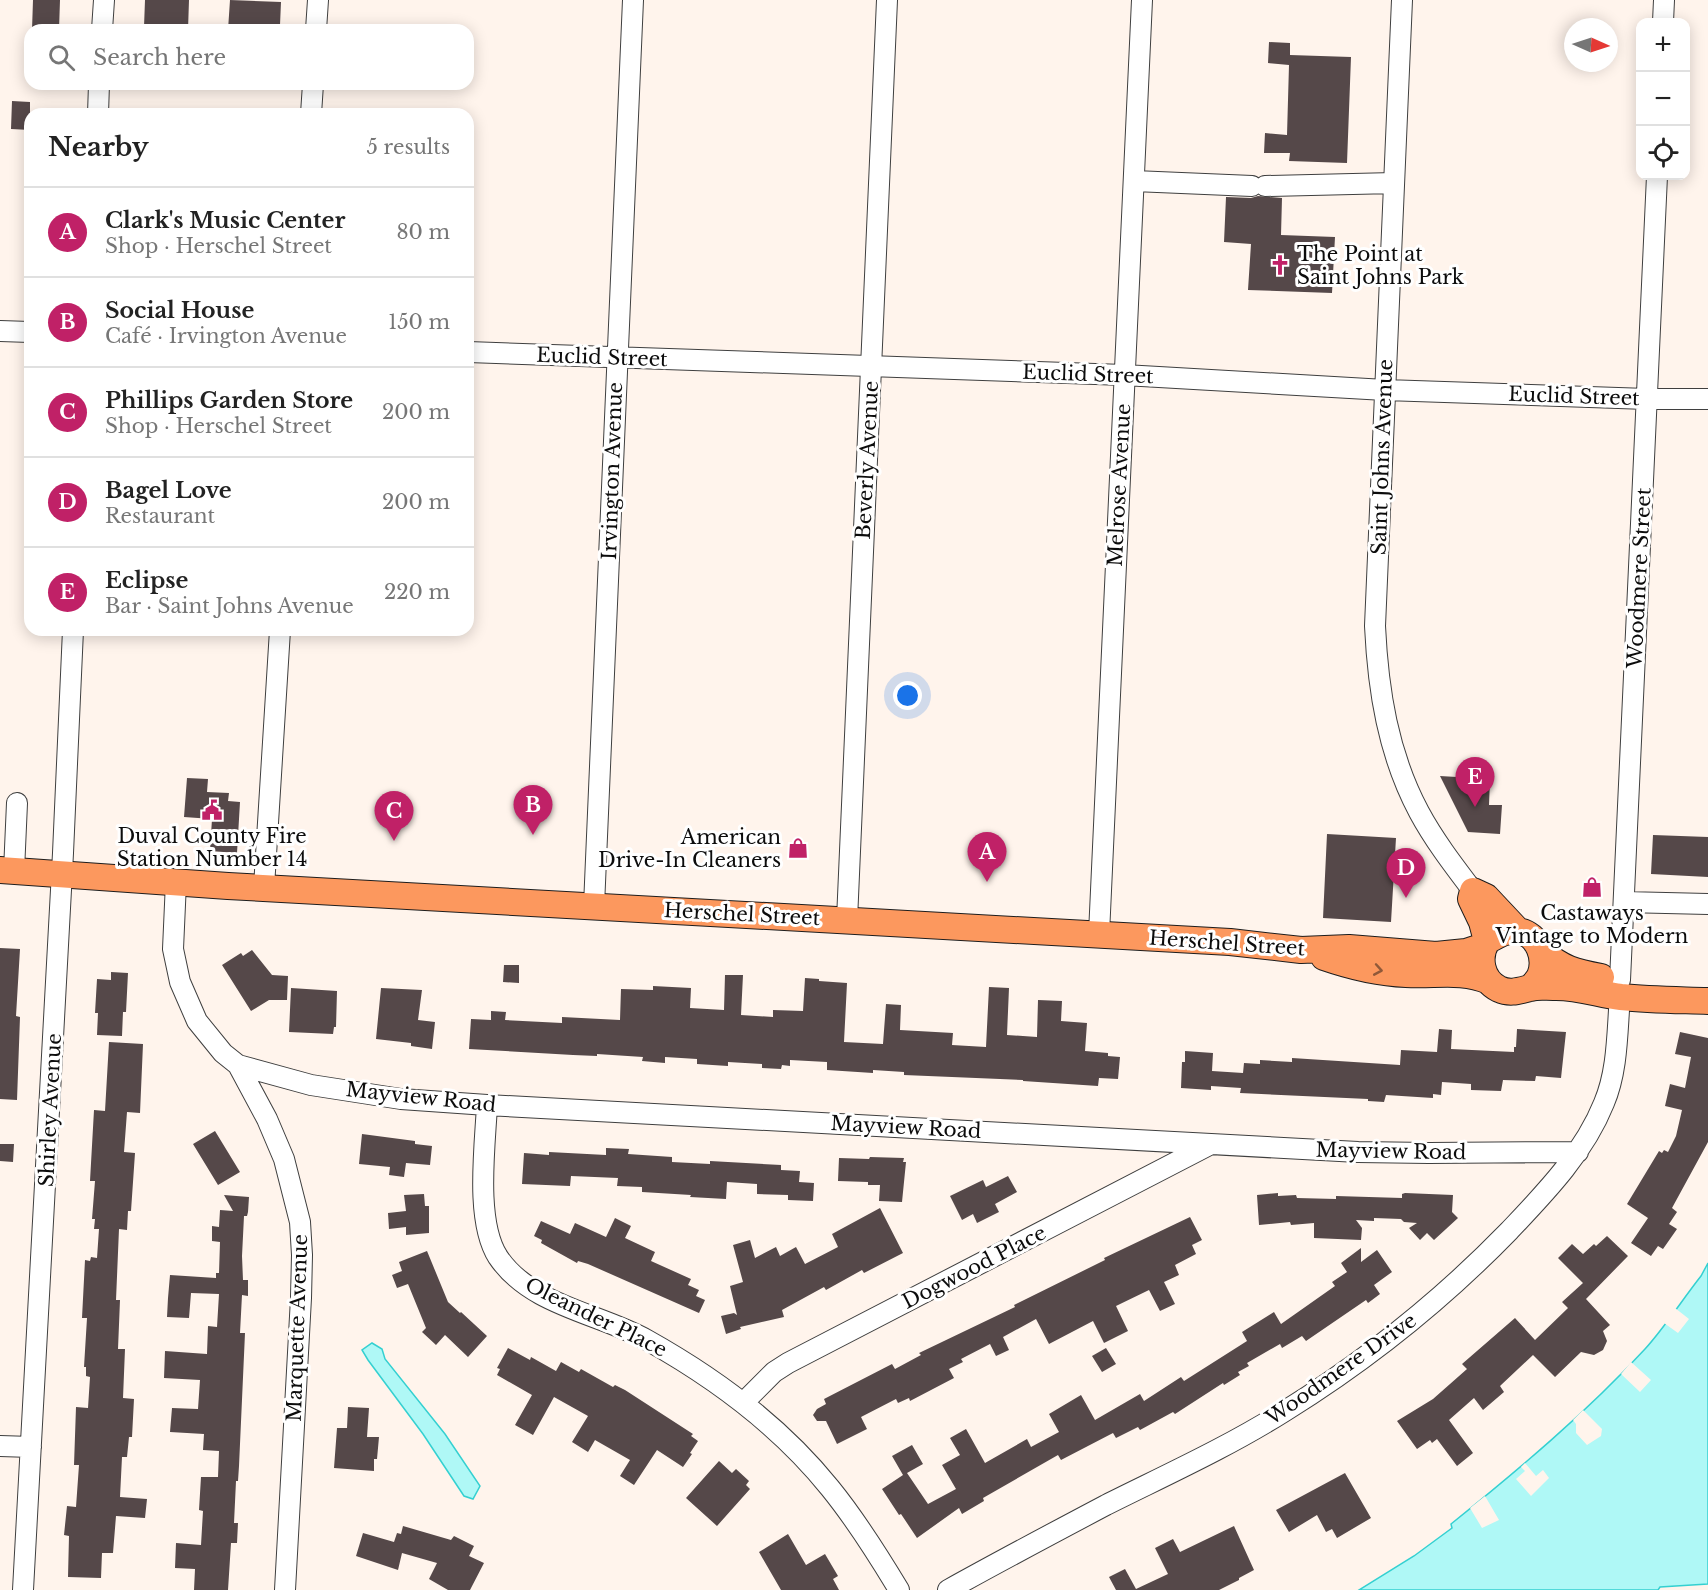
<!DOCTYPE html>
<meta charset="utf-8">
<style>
:root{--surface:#fff;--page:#f2f2f2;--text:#222;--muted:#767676;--line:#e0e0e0;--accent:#c02167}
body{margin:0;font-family:"Libre Baskerville",serif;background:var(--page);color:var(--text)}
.controls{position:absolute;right:18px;top:18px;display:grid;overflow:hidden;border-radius:12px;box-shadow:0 3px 15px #0003}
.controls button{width:54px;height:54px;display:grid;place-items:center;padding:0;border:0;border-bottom:2px solid var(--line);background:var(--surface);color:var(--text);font:30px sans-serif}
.compass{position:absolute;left:1564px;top:18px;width:54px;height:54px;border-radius:50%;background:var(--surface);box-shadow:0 3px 15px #0003;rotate:93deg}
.you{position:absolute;left:908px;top:696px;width:21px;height:21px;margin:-15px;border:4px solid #fff;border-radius:50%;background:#1a73e8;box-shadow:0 0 0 9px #1a73e833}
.badge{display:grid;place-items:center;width:39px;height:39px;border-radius:50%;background:var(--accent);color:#fff;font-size:20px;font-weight:700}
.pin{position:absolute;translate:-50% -50px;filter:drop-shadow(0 2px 3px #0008)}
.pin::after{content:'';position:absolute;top:32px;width:21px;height:18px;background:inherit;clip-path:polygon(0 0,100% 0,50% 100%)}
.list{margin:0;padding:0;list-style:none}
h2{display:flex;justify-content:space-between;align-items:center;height:78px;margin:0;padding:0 24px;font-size:26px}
h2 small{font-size:20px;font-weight:400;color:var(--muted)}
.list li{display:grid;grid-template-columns:39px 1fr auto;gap:18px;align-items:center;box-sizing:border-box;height:90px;padding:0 24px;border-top:2px solid var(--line)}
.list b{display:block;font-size:22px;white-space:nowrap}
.list p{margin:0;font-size:20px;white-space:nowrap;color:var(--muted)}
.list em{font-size:20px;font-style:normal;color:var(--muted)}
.icon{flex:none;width:33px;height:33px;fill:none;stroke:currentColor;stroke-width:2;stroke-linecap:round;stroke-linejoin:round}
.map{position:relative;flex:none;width:1708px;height:1590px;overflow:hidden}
.search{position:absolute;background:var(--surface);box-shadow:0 3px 15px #0003;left:24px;top:24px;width:450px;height:66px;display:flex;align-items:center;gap:15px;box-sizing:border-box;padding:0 21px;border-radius:18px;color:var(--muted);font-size:22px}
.panel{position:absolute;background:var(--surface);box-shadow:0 3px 15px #0003;left:24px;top:108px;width:450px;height:528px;border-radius:18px}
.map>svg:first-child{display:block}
.water{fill:#aff8f6;stroke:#34d0d1;stroke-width:1.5}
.pier{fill:#fff4ec}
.building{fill:#554849}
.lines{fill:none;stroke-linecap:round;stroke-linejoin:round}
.minor-casing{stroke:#3f3f3f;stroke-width:22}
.major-casing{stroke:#1d1d1d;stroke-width:28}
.minor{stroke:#fff;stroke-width:20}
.major{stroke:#fc985e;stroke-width:26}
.oneway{stroke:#905939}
.labels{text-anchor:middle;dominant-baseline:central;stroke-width:6;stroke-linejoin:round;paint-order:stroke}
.poi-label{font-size:20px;fill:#0c0c0c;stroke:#fff}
.street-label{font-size:20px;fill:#0c0c0c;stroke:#fff}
</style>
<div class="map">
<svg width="1708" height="1590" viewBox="0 0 1708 1590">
<rect width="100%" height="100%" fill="#fff4ec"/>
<path class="water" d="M1708 1263V1584L1660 1587 1658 1590H1359L1414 1556 1452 1528 1451 1524C1519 1469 1586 1413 1645 1349 1665 1327 1682 1300 1701 1276Z
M372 1343 382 1349 385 1359 445 1434 480 1486 473 1499 464 1496 423 1434 368 1360 362 1350Z"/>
<path class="pier" d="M1675 1308 1689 1319 1678 1333 1664 1323Z
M1631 1362 1651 1380 1640 1392 1621 1374Z
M1583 1410 1602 1429 1601 1436 1587 1445 1576 1433V1424L1573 1420Z
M1525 1463 1536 1476 1543 1470 1549 1478 1531 1496 1516 1479 1525 1471 1521 1467Z
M1485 1496 1499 1520 1482 1528 1470 1508Z"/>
<path class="building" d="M33 0H60L59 30H32Z
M145 0H189L188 30 144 27Z
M230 0 281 2 280 25 275 24 274 30H228Z
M1269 42 1290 43V55L1351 57 1347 163 1289 161 1290 153H1264L1265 133 1287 135 1289 65 1268 63Z
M12 101 30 102V130L11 129Z
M1258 196 1282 198 1281 235 1335 237 1332 293 1248 290 1251 244 1224 242 1226 197 1251 198Z
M1440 776 1490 779 1489 805H1502L1500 834 1468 832Z
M187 778 208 779 207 792 229 793 228 801 240 802 237 853 210 851 212 819 184 817Z
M1327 834 1396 838 1391 922 1323 918Z
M1653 835 1708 837V877L1651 874Z
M0 948 20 949 16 1016 20 1017 17 1100 0 1099Z
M252 950 272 975 288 976 287 1000H269L251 1011 222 965 241 953 243 956Z
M504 965H519V983L503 982Z
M111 972 128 973 126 1012H123L122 1036 97 1035 98 1013H95L97 979 111 980Z
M725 975H743L741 1015 773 1017V1010L803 1011 805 978 819 979V981L847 983 844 1042 883 1044 886 1004 901 1005 900 1030 953 1033 952 1045 986 1047 989 987 1009 988 1007 1035 1037 1037 1038 1000 1062 1001 1061 1021 1087 1023 1085 1051 1108 1053V1056L1120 1057 1118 1079 1099 1078 1098 1086 1023 1081V1080L904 1075V1072L873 1070V1073L827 1070V1062L790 1060V1066L782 1065 781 1069 762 1068V1064L728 1062V1066L697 1064V1059L665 1057V1063L642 1061 643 1057 597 1054V1056L573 1055 469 1049 471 1019 491 1020V1011L506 1012 505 1020 562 1023V1017L620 1020 621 989 653 990V986L691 988 690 1008 724 1010Z
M291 988 337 991 336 1027H334L333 1034 289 1032Z
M381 988 422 990 418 1020 435 1022 432 1049 411 1046V1043L376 1039Z
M1439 1029 1452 1030 1451 1049 1514 1052V1047H1516L1517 1029 1566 1032 1561 1078 1536 1076 1535 1081 1503 1080 1501 1091 1471 1090V1084L1442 1082 1441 1095 1433 1094V1098L1386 1095 1384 1102 1368 1101V1099L1240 1093 1241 1088 1211 1086V1090L1181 1088 1182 1062H1185V1051L1213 1053 1212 1071 1243 1073 1244 1063 1260 1064V1060L1292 1062V1058L1400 1065 1401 1050 1437 1052Z
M1680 1032 1708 1038V1142L1672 1208 1677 1212 1669 1224 1677 1229 1663 1249 1658 1246 1651 1256 1631 1243 1648 1218 1627 1204 1659 1151 1662 1153 1664 1150 1668 1152 1676 1136 1682 1110 1665 1106 1670 1084 1685 1088 1691 1057 1675 1054Z
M109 1042 143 1044 140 1113 127 1112 124 1152 135 1153 131 1211H128L127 1230 119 1229 116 1300H120L118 1349H125L123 1398 134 1399 132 1437H129L127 1457H122L120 1497 147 1499 145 1518 116 1516 113 1553H102L101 1578 68 1577 69 1536 64 1535 67 1506 76 1507 79 1465H74L76 1407 88 1408 90 1377 86 1376V1367H84L87 1318H82L85 1260 90 1261 91 1257 97 1258 99 1229H94L95 1219H92L95 1181H90L94 1110 105 1111Z
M215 1131 240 1172 218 1185 193 1144Z
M362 1134 415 1141V1144L432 1146 430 1165 406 1163 404 1177 389 1175 390 1167 359 1164Z
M0 1144H14L13 1162 0 1161Z
M606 1148 629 1149 628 1154 672 1157V1162L710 1164V1161L781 1165V1170L800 1171 799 1182 814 1183 813 1201 788 1200V1195L757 1194V1184L727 1182 726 1199 690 1197 691 1195 642 1192V1187L617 1186 618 1178 571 1176 570 1186 522 1184 524 1153 549 1155V1152L606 1155Z
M870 1157 904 1158 903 1162H906L902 1202 879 1201 880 1185H868V1182L838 1181 839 1158 869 1159Z
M1008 1176 1017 1192 995 1204 999 1212 977 1223 973 1214 962 1220 950 1196 983 1180 986 1187Z
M1278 1193V1196L1296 1195 1297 1198 1336 1199V1196L1402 1198V1194L1405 1193 1453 1195 1452 1212 1458 1218 1434 1240 1427 1233 1420 1240 1409 1228 1417 1223 1404 1222 1401 1219 1374 1218V1221L1356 1220 1362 1228 1361 1240 1314 1238V1223L1291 1225 1290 1222 1259 1225 1257 1195Z
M424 1194 425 1206H429V1233L406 1235V1227L389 1229 388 1213 406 1211 404 1195Z
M224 1195 249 1197 248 1212 247 1216H244L242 1256 243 1280H248V1296L242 1295 240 1333H245L239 1466 238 1481H236L234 1523H238L237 1543H231L228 1590H194L195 1569 175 1568 176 1543 201 1545 203 1511 199 1510 201 1477H218L219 1451 203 1450 204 1434 170 1432 172 1408 198 1409 200 1380 164 1378 165 1351 207 1354 208 1326 217 1327 219 1294 191 1293 189 1318 167 1317 168 1298 170 1275 216 1278V1273H219L220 1242 212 1241V1226L219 1227 220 1210 233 1211Z
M880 1208 903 1253 864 1273 862 1270 826 1290 824 1287 782 1310 784 1317 740 1327 741 1329 726 1334 721 1316 734 1313 737 1315 730 1286 743 1282 733 1245 750 1240 755 1258 776 1247 780 1256 796 1247 805 1264 838 1247 832 1234Z
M1190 1217 1202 1240 1192 1245 1196 1254 1175 1265 1179 1275 1164 1282 1175 1304 1160 1311 1149 1290 1116 1306 1128 1331 1104 1343 1093 1321 1049 1344 1036 1319 1003 1337 1009 1350 996 1356 990 1344 961 1359 963 1362 949 1369 954 1378 910 1401 909 1398 898 1403 896 1399 861 1417 867 1429 837 1444 826 1421H817L813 1415 817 1409 826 1404 824 1399 892 1364 895 1369 921 1355 919 1353 1015 1307 1014 1305 1105 1260 1104 1258Z
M615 1218 631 1226 625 1238 655 1252 651 1261 691 1279 688 1285 699 1290 696 1296 705 1300 699 1313 588 1264 578 1261 577 1263 541 1243 542 1240 534 1236 541 1221 570 1234 575 1223 606 1237Z
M1607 1236 1628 1256 1586 1299 1610 1325 1603 1331 1607 1341 1603 1350 1594 1355 1581 1352 1555 1377 1533 1355 1500 1386 1504 1392 1483 1410 1474 1398 1449 1420 1473 1453 1457 1466 1437 1439 1432 1443 1430 1440 1417 1449 1397 1421 1433 1399 1467 1369 1462 1364 1515 1318 1535 1340 1568 1308 1562 1302 1583 1283 1558 1258 1572 1244 1583 1254 1594 1244 1596 1246Z
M1361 1248V1262L1377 1250 1392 1272 1374 1285 1380 1294 1368 1303 1366 1300 1306 1341 1302 1336 1282 1348 1280 1344 1247 1363 1249 1366 1238 1372 1240 1375 1224 1385 1223 1383 1175 1414 1173 1412 1140 1430 1138 1427 1116 1438 1113 1433 1061 1460 1058 1455 983 1498 984 1501 962 1514 959 1508 917 1538 901 1514 899 1515 882 1489 903 1475 892 1456 912 1445 923 1464 907 1473 928 1504 956 1489 942 1465 960 1455 950 1438 966 1429 985 1463 1027 1439 1031 1447 1059 1432 1049 1414 1081 1395 1095 1420 1140 1394 1144 1401 1181 1377 1184 1381 1247 1341 1242 1332 1274 1312 1281 1324 1335 1286 1332 1282 1347 1272 1341 1263Z
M427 1251 448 1302 460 1313 461 1312 487 1336 468 1357 445 1335 436 1345 422 1332 426 1328 408 1284 397 1288 392 1275 402 1271 399 1262Z
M508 1348 530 1360 531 1357 556 1371 561 1362 579 1372 581 1369 613 1387 615 1385 625 1390 693 1434 691 1436 698 1441 690 1453 692 1454 683 1467 657 1450 634 1485 620 1476 630 1460 595 1440 588 1452 572 1442 588 1416 554 1397 533 1435 515 1425 532 1395 497 1375 500 1369 497 1368Z
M1106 1348 1116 1364 1102 1372 1092 1356Z
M348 1407 369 1408 367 1437H379L377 1459H374V1471L334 1468 337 1428H347Z
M719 1461 732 1473 736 1469 749 1481 746 1485 750 1489 717 1526 686 1498Z
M1345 1473 1371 1518 1337 1538 1332 1529 1326 1532 1317 1515 1289 1532 1276 1510Z
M403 1526 451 1540 454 1536 474 1546 469 1556 484 1563 470 1590H448L429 1579 437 1563 402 1553 398 1570 356 1556 363 1533 394 1542 397 1533 401 1534Z
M1234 1526 1254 1570 1239 1578V1580L1219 1590H1116L1109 1577 1125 1569 1136 1589 1168 1574 1155 1548 1173 1539 1180 1552Z
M788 1534 806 1565 825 1554 838 1576 833 1579 839 1590H781L759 1552Z"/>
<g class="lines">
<g class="minor-casing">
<path id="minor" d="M1402 0 1375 626C1378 690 1388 754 1419 812 1434 840 1454 866 1473 891
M1663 22 1664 0
M102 30 104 0
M316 30 318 0
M98 114 99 84
M311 114 313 84
M1134 181 1252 186
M1265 186 1394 183
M0 331 30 332
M468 352 1124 375 1385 390 1647 399H1708
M14 871 17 803
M176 882 173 949 180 982 197 1021 223 1053 238 1065 267 1119 284 1159 300 1222 302 1255 301 1298 285 1590
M264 887 280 630
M1624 902 1708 904
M594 906 633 0
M847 920 887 0
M1099 934 1142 0
M1620 980 1657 176
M238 1065 311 1085 401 1099 487 1105 1358 1152 1429 1153 1578 1152
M487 1105C485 1147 475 1221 498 1257 531 1306 599 1313 647 1340 715 1378 781 1427 830 1488 856 1520 878 1555 899 1590
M743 1403 774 1372 788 1363 1211 1144
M0 1446 31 1447
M23 1590 63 853 73 630
M948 1590C1000 1561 1053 1533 1106 1505 1166 1475 1228 1447 1285 1411 1367 1360 1442 1300 1509 1231 1545 1193 1584 1153 1604 1103 1618 1070 1617 1032 1620 996"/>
</g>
<g class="major-casing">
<path id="major" d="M0 870 228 886 1230 942 1301 950 1349 948 1436 955 1466 952 1484 946
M1487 941 1482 922 1471 899 1473 891 1486 897 1517 930
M1542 952C1563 969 1574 972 1601 977
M1324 957C1350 966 1379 973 1406 974 1435 976 1461 969 1489 981
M1531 988C1534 984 1538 980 1540 976 1547 959 1539 934 1518 931 1507 928 1496 936 1487 941 1477 957 1481 980 1499 989 1510 994 1518 991 1530 988 1537 986 1545 987 1553 987 1576 986 1598 994 1621 997 1650 1000 1679 1000 1708 1001"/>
</g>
<use href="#minor" class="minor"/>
<use href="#major" class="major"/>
</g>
<defs><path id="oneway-chevron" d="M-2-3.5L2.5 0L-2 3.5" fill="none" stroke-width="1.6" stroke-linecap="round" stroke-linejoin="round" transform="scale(1.5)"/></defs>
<use class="oneway" href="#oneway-chevron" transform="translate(1378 970) rotate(10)"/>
<defs>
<g id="church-bare" transform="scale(1.62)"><path d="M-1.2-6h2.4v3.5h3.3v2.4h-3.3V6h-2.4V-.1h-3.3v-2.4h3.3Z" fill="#c02167" stroke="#fff" stroke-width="2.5" paint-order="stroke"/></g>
<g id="civic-bare" transform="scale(1.62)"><path d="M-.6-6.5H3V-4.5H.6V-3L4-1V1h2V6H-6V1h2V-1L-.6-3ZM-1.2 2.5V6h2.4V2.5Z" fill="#c02167" stroke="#fff" stroke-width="2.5" paint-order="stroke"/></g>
<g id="shop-bare" transform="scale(1.62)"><path d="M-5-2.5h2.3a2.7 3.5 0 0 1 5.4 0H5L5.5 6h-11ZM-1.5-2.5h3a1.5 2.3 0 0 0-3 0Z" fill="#c02167" stroke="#fff" stroke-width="2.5" paint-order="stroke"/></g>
</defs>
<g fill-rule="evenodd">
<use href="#church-bare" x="1280" y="265"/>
<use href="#civic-bare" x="212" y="810"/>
<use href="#shop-bare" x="798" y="848"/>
<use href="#shop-bare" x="1592" y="887"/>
</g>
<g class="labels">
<g class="poi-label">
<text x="1297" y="254" text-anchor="start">The Point at<tspan x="1297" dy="23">Saint Johns Park</tspan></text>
<text x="212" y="836">Duval County Fire<tspan x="212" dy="23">Station Number 14</tspan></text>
<text x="781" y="837" text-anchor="end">American<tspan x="781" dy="23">Drive-In Cleaners</tspan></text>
<text x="1592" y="913">Castaways<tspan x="1592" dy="23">Vintage to Modern</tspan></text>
</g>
<g class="street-label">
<text transform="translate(602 357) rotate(2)">Euclid Street</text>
<text transform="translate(1088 374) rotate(2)">Euclid Street</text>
<text transform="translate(1574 396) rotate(2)">Euclid Street</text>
<text transform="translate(1382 457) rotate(-88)">Saint Johns Avenue</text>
<text transform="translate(867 460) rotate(-87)">Beverly Avenue</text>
<text transform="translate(612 471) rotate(-88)">Irvington Avenue</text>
<text transform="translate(1119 485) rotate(-87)">Melrose Avenue</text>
<text transform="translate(1639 578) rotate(-87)">Woodmere Street</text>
<text transform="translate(742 914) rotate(3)">Herschel Street</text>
<text transform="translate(1227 943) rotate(4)">Herschel Street</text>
<text transform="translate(421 1097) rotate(6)">Mayview Road</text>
<text transform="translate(50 1110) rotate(-87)">Shirley Avenue</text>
<text transform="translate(906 1127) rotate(3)">Mayview Road</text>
<text transform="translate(1391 1151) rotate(1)">Mayview Road</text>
<text transform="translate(974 1267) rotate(-27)">Dogwood Place</text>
<text transform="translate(596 1317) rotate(26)">Oleander Place</text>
<text transform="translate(297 1328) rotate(-88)">Marquette Avenue</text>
<text transform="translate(1341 1369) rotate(-35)">Woodmere Drive</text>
</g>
</g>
</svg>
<div class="controls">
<button>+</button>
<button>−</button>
<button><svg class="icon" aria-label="locate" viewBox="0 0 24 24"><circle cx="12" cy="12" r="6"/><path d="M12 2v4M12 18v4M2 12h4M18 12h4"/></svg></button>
</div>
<svg class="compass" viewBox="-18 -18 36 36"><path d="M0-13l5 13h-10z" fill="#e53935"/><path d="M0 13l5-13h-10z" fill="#767676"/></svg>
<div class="you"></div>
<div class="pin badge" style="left:987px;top:882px">A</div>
<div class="pin badge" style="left:533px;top:835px">B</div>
<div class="pin badge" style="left:394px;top:841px">C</div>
<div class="pin badge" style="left:1406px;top:898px">D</div>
<div class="pin badge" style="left:1475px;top:807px">E</div>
<div class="search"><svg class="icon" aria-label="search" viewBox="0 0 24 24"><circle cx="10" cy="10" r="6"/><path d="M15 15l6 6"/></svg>Search here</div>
<section class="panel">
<h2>Nearby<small>5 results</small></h2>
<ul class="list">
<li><span class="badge">A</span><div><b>Clark's Music Center</b><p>Shop · Herschel Street</p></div><em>80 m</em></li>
<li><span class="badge">B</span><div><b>Social House</b><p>Café · Irvington Avenue</p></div><em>150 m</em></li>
<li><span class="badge">C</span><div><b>Phillips Garden Store</b><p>Shop · Herschel Street</p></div><em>200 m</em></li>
<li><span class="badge">D</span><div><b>Bagel Love</b><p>Restaurant</p></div><em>200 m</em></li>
<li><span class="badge">E</span><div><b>Eclipse</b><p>Bar · Saint Johns Avenue</p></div><em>220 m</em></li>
</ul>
</section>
</div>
